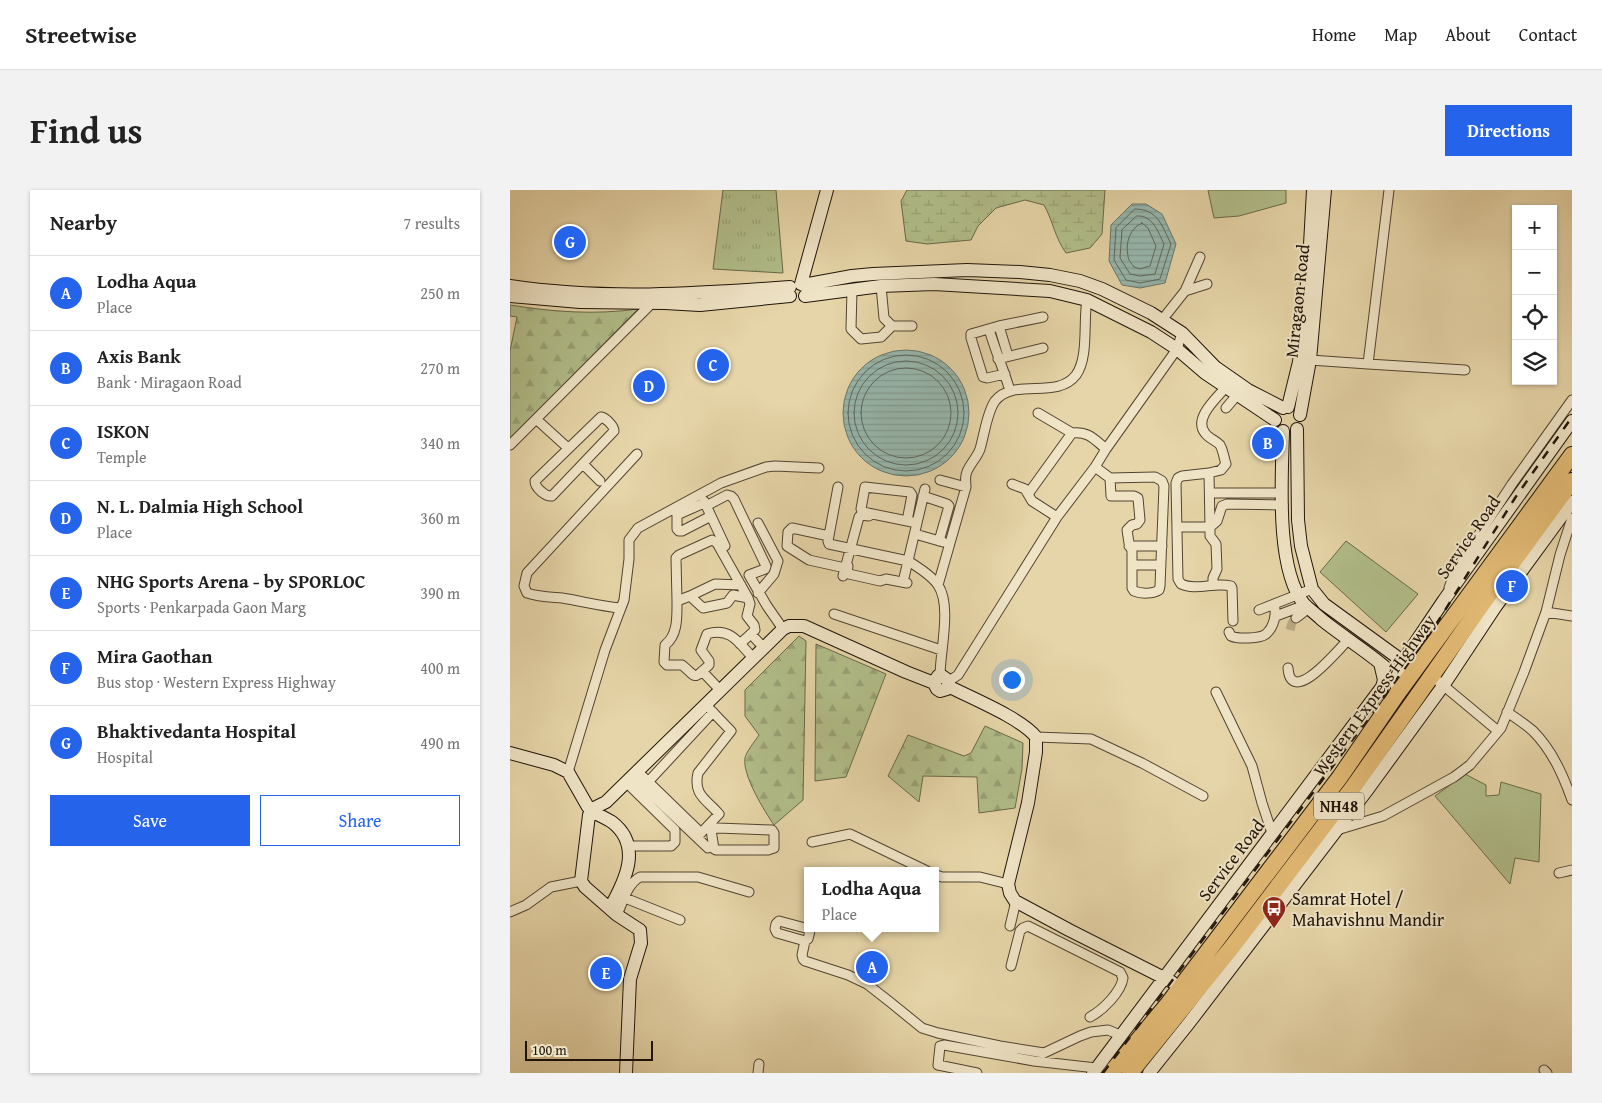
<!DOCTYPE html>
<meta charset="utf-8">
<style>
:root{--surface:#fff;--page:#f2f2f2;--text:#222;--muted:#767676;--line:#e0e0e0;--accent:#2563eb}
body{margin:0;font-family:"Gentium Book Plus",serif;background:var(--page);color:var(--text)}
.controls{position:absolute;right:15px;top:15px;display:grid;overflow:hidden;border-radius:0px;box-shadow:0 1px 4px #0004}
.controls button{width:45px;height:45px;display:grid;place-items:center;padding:0;border:0;border-bottom:1px solid var(--line);background:var(--surface);color:var(--text);font:25px sans-serif}
.scale{position:absolute;left:15px;bottom:12px;width:128px;box-sizing:border-box;padding-left:5px;border:2px solid #201409;border-top:0;font-size:14px;line-height:18px;white-space:nowrap;color:#201409;-webkit-text-stroke:4px #efe4c6;paint-order:stroke}
.you{position:absolute;left:501px;top:489px;width:18px;height:18px;margin:-12px;border:4px solid #fff;border-radius:50%;background:#1a73e8;box-shadow:0 0 0 8px #1a73e833}
.badge{display:grid;place-items:center;width:32px;height:32px;border-radius:50%;background:var(--accent);color:#fff;font-size:16px;font-weight:700}
.pin{position:absolute;translate:-50% -50%;border:2px solid #fff;box-shadow:0 1px 5px #0006}
.popup{position:absolute;left:294px;top:677px;width:135px;height:65px;box-sizing:border-box;display:grid;place-content:center;border-radius:0px;background:var(--surface);filter:drop-shadow(0 1px 4px #0005);font-size:16px;white-space:nowrap;color:var(--muted)}
.popup b{font-size:19px;color:var(--text)}
.popup::after{content:'';position:absolute;left:50%;top:100%;margin-left:-10px;border:10px solid transparent;border-top-color:var(--surface)}
.list{margin:0;padding:0;list-style:none}
h2{display:flex;justify-content:space-between;align-items:center;height:65px;margin:0;padding:0 20px;font-size:21px}
h2 small{font-size:16px;font-weight:400;color:var(--muted)}
.list li{display:grid;grid-template-columns:32px 1fr auto;gap:15px;align-items:center;box-sizing:border-box;height:75px;padding:0 20px;border-top:1px solid var(--line)}
.list b{display:block;font-size:19px;white-space:nowrap}
.list p{margin:0;font-size:16px;white-space:nowrap;color:var(--muted)}
.list em{font-size:16px;font-style:normal;color:var(--muted)}
.actions{display:flex;gap:10px;padding:15px 20px}
.actions a{flex:1;padding:11px 0;border:1px solid var(--accent);border-radius:0px;text-align:center;font-size:18px;color:var(--accent)}
.actions .main{background:var(--accent);color:#fff}
.icon{flex:none;width:28px;height:28px;fill:none;stroke:currentColor;stroke-width:2;stroke-linecap:round;stroke-linejoin:round}
.map{position:relative;flex:none;width:1062px;height:883px;overflow:hidden;border-radius:0px}
header{display:flex;align-items:center;gap:30px;box-sizing:border-box;height:70px;padding:0 25px;background:var(--surface);border-bottom:1px solid var(--line)}
header strong{font-size:24px}
nav{display:flex;gap:28px;margin-inline-start:auto;font-size:18px}
.intro{display:flex;align-items:center;justify-content:space-between;box-sizing:border-box;height:120px;padding:0 30px}
h1{margin:0;font-size:35px}
.button{padding:12px 22px;border-radius:0px;background:var(--accent);color:#fff;font-size:18px;font-weight:700}
main{display:flex;gap:30px;padding:0 30px}
aside{flex:1;background:var(--surface);border-radius:0px;box-shadow:0 1px 4px #0004}
.map>svg:first-child{display:block}
.green{fill:#b1be8a;stroke:#68694a}
.forest{fill:url(#forest-firs);stroke:#68694a}
.wetland{fill:url(#wetland-marsh);stroke:#68694a}
.park{fill:url(#park-tufts);stroke:#68694a}
.water{fill:url(#water-rules);stroke:#67766c}
.lines{fill:none;stroke-linecap:round;stroke-linejoin:round}
.shore{stroke:#5c665c;stroke-width:1}
.street-tunnel{stroke:#beae88;stroke-width:9;stroke-dasharray:9 4.5;stroke-linecap:butt}
.street-casing{stroke:#524431;stroke-width:11}
.secondary-casing{stroke:#201409;stroke-width:14}
.highway-casing{stroke:#201409;stroke-width:18}
.street{stroke:#efe4c6;stroke-width:9}
.secondary{stroke:#efe4c6;stroke-width:12}
.highway{stroke:#e3ba74;stroke-width:16}
.rail{stroke:#201409;stroke-width:2.5;stroke-dasharray:9 9;stroke-linecap:butt}
.labels{text-anchor:middle;dominant-baseline:central;stroke-width:4;stroke-linejoin:round;paint-order:stroke}
.shield{fill:#efe4c6;stroke:#5e5242;stroke-width:1}
.shield-label{font-size:16px;font-weight:bold;fill:#201409}
.street-label{font-size:18px;fill:#201409;stroke:#efe4c6}
.poi-label{font-size:18px;fill:#201409;stroke:#efe4c6;text-anchor:start}
</style>
<header>
<strong>Streetwise</strong>
<nav><a>Home</a><a>Map</a><a>About</a><a>Contact</a></nav>
</header>
<div class="intro"><h1>Find us</h1><a class="button">Directions</a></div>
<main>
<aside>
<h2>Nearby<small>7 results</small></h2>
<ul class="list">
<li><span class="badge">A</span><div><b>Lodha Aqua</b><p>Place</p></div><em>250 m</em></li>
<li><span class="badge">B</span><div><b>Axis Bank</b><p>Bank · Miragaon Road</p></div><em>270 m</em></li>
<li><span class="badge">C</span><div><b>ISKON</b><p>Temple</p></div><em>340 m</em></li>
<li><span class="badge">D</span><div><b>N. L. Dalmia High School</b><p>Place</p></div><em>360 m</em></li>
<li><span class="badge">E</span><div><b>NHG Sports Arena - by SPORLOC</b><p>Sports · Penkarpada Gaon Marg</p></div><em>390 m</em></li>
<li><span class="badge">F</span><div><b>Mira Gaothan</b><p>Bus stop · Western Express Highway</p></div><em>400 m</em></li>
<li><span class="badge">G</span><div><b>Bhaktivedanta Hospital</b><p>Hospital</p></div><em>490 m</em></li>
</ul>
<div class="actions"><a class="main">Save</a><a>Share</a></div>
</aside>
<div class="map">
<svg width="1062" height="883" viewBox="0 0 1062 883">
<defs>
<pattern id="forest-firs" width="22" height="20" patternUnits="userSpaceOnUse" patternTransform="scale(1.25)"><rect width="22" height="20" fill="#b1be8a"/><path d="M5 1l3.5 6h-7zM16 11l3.5 6h-7z" fill="#98a276"/></pattern>
<pattern id="wetland-marsh" width="20" height="14" patternUnits="userSpaceOnUse" patternTransform="scale(1.25)"><rect width="20" height="14" fill="#b1be8a"/><path d="M1 5h8M5 5V1M11 12h8M15 12V8" fill="none" stroke="#98a276"/></pattern>
<pattern id="park-tufts" width="24" height="20" patternUnits="userSpaceOnUse" patternTransform="scale(1.25)"><rect width="24" height="20" fill="#b1be8a"/><path d="M3 7l-1-3M5 7V3M7 7l1-3M15 17l-1-3M17 17v-4M19 17l1-3" fill="none" stroke="#98a276"/></pattern>
<pattern id="water-rules" width="6" height="5" patternUnits="userSpaceOnUse" patternTransform="scale(1.25)"><rect width="6" height="5" fill="#97b8ae"/><path d="M0 2.5h6" fill="none" stroke="#829d94"/></pattern>
</defs>
<rect width="100%" height="100%" fill="#e6d5a8"/>
<filter id="stains"><feTurbulence type="fractalNoise" baseFrequency=".004" numOctaves="4"/><feColorMatrix values="0 0 0 0 .2 0 0 0 0 .09 0 0 0 0 .02 0 0 0 .5 -.17"/></filter>
<radialGradient id="worn" r=".72"><stop offset=".6" stop-color="#630" stop-opacity="0"/><stop offset="1" stop-color="#630" stop-opacity=".3"/></radialGradient>
<path class="green" d="M698 0H776V13L729 26 704 28Z
M836 351 908 404 876 442 810 382Z
M955 584 976 595V606L989 605 991 592 1031 604 1029 672 1005 668 1000 694 925 606Z"/>
<path class="forest" d="M0 115C43 122 85 125 128 119L0 249V161L7 127 0 126Z
M289 446 296 451 293 610 264 635C255 622 232 585 235 568 236 562 245 551 249 545L235 526V500Z
M306 454 376 484 336 587 305 591Z
M475 536 513 553 512 579 505 618 469 623 467 587 413 586 409 612 378 586 398 545 454 566 461 563Z"/>
<path class="wetland" d="M397 0H595L592 44 580 58 556 63C545 48 543 31 534 15L515 10 486 18 468 36 461 50 417 54 396 51 391 11Z"/>
<path class="park" d="M213 0H266L273 83 203 79Z"/>
<path class="water" d="M622 14H636L652 24 666 54 655 93 630 98 612 95 599 71 601 35Z
M333 223a63 63 0 1 1 126 0a63 63 0 1 1-126 0Z"/>
<g class="lines">
<path class="shore" d="M625 19C648 19 652 36 661 54L650 89 630 93 616 90 604 70 606 38Z
M627 26C643 25 648 42 654 54L645 84 630 86 620 84 610 68 612 40Z
M632 33 638 38 646 56 640 76 630 79 624 77C622 74 618 70 618 66 615 53 620 38 632 33Z
M338 223a58 58 0 1 1 116 0a58 58 0 1 1-116 0Z
M344 223a52 52 0 1 1 104 0a52 52 0 1 1-104 0Z
M351 223a45 45 0 1 1 90 0a45 45 0 1 1-90 0Z"/>
<path class="street-tunnel" d="M780 440 782 433 786 428"/>
<g class="street-casing">
<path id="street" d="M879 0 858 174 955 180
M371 96 374 128 382 136H402
M342 100 341 139 351 149 371 147 382 136
M675 101 690 67
M652 130 675 101 697 94
M489 136 498 166
M479 139C485 160 494 180 500 201
M488 169 533 158
M800 170 858 174
M495 184 477 188 473 187 461 148V144L489 136 533 127
M716 218 727 205
M91 227C96 228 104 236 104 241L42 306C36 307 25 298 25 291Z
M26 229 58 258
M562 243C578 241 584 249 596 259
M0 255 143 112
M73 274 90 291
M585 277 600 288 645 287 652 291 654 296 650 396 649 400C643 404 631 404 624 401L622 398V361L619 353 617 340 622 335 627 334 630 330 628 308 624 306H601L600 288
M699 283 672 286 668 288 666 293 668 389 671 394C686 401 704 392 721 396L722 398 723 431
M430 290 456 297
M502 294 515 299 522 311 547 327
M328 297 318 351 319 354 398 371C408 377 421 385 428 395 442 416 430 461 430 486
M700 303H772
M518 304 562 243 528 223
M413 306 437 314 439 316 429 351
M194 311 215 356
M194 313 167 325V339L169 341H172L201 326
M196 316 217 305 221 306 224 309 256 376 255 379 239 385 257 416 273 439
M397 331 402 305 400 302 355 297 351 319 353 322 407 333
M248 333 268 371 264 384 248 403
M667 337H700L699 283 711 280 716 274C714 268 713 260 710 255 706 250 699 249 695 243 683 228 707 208 716 197
M405 344 433 352
M319 346 282 338 278 342 277 356 299 370 335 378
M619 356H652
M622 375H651
M338 376 337 382 339 384 370 391 376 389 397 393
M333 386 349 327 351 325 359 326
M393 392 415 299
M428 395 456 297C456 293 455 289 456 285 457 277 467 268 470 259 474 246 477 222 485 211 504 187 547 210 566 185 579 167 573 131 577 110
M703 395V388L707 379 706 354 700 346V337L707 331 712 316 717 314 773 315
M939 398 945 381 1002 294 1062 210
M180 406 205 394 231 395
M167 411 166 368 169 365 202 350 207 353 238 408
M110 418C90 416 71 411 52 408 40 407 29 407 17 403L14 396 17 383 127 264
M749 420 802 399
M1036 422 1062 426
M324 424 431 460
M766 426 795 415
M786 428 799 418
M719 442 721 446C727 449 750 449 756 444 764 437 767 424 764 414
M241 444 254 458
M230 454 245 440 244 435 237 426 240 414 238 408 223 405 217 413 193 418 180 406 167 411C167 427 168 445 155 455L154 472 157 475H172C187 487 182 491 199 475V471L191 460 197 444C221 437 229 453 243 468
M778 478C781 518 828 460 838 450
M192 481 210 500
M922 486 988 541
M439 491 448 485 547 327 585 277 596 259 667 159 672 143
M706 502 742 576 752 613 762 643
M997 522C1006 528 1015 534 1023 541 1042 560 1053 585 1062 610
M526 547 581 549 632 573 693 606
M127 581 191 643 209 624C196 609 183 605 188 583L221 541 195 514
M58 582 95 460 114 410 119 369V350L128 338 211 293 256 277 265 276 309 278
M122 586 198 658
M116 592 165 640V652L161 656H119
M138 592 203 522
M207 638 262 640 264 643V658L258 660H206L204 659 201 640Z
M827 640 873 626 944 587 960 575 991 538 1014 482 1036 422 1050 365 1062 328
M302 652 340 644 417 681
M1049 683 1062 680
M426 685 432 687H470L498 694
M115 708 170 730
M0 722 16 715 41 697 71 691
M107 725C113 712 117 694 130 687H188L239 702
M269 731 299 739 300 741 298 749 295 751 267 743 265 739 266 734Z
M500 736 506 711
M295 751 292 765 293 769 295 771 338 785 357 794 380 812 412 838 428 843 490 856 534 863 570 846 581 842 598 840 610 845
M501 776 510 741 513 738 518 736 610 782 613 788C611 802 593 820 580 827
M1034 880 1037 883
M248 883 249 874
M467 883 428 875 430 856 434 855 524 871 586 878"/>
</g>
<g class="secondary-casing">
<path id="secondary" d="M291 94 317 0
M293 95 342 86 363 84 457 80 510 82 540 85 570 91 592 99 641 123 672 143 705 177 738 200 773 218
M0 96C92 110 187 104 280 97
M0 106 70 112 155 113 190 115 280 106
M295 106 371 96 424 94 540 101 577 110 641 142 667 159 695 183 765 230
M778 217 789 172 799 73 803 0
M790 225 800 170 815 0
M787 239 788 330 791 356 802 399 814 414 898 475
M773 241C772 286 765 378 794 414 799 419 806 424 811 429 832 446 855 460 875 477
M438 496C461 508 511 528 526 547V562L518 613 498 694 500 703 505 711 559 740 662 792
M887 504V487L893 471 934 410 1062 231
M0 563 44 575 58 582 78 617
M84 618 96 612 273 439 279 436H294L396 482 424 493 427 499 430 501 437 499 439 491 432 486H428L424 493
M85 623C91 626 97 629 102 632 133 656 115 691 100 718
M79 625 71 691 75 697 107 725 130 740 131 753 120 789 116 883
M583 883 872 497 874 490 870 473
M639 883 679 833 858 599 933 496 986 416 1062 312"/>
</g>
<g class="highway-casing">
<path id="highway" d="M601 883 658 814 830 587 887 504 1062 265
M620 883 722 757 844 596 975 410 1062 291"/>
</g>
<use href="#street" class="street"/>
<use href="#secondary" class="secondary"/>
<use href="#highway" class="highway"/>
<path class="rail" d="M593 883 867 517 927 433 1005 308 1062 227"/>
</g>
<defs>
<g id="bus-pin" transform="scale(1.25)"><path d="M0 17L-7.5 6A9.5 9.5 0 1 1 7.5 6Z" fill="#8f2418" stroke="#efe4c6"/><path d="M-5-6H5V4H4V6H2V4H-2V6H-4V4H-5ZM-3.5-4V0h7V-4ZM-3.5 1.2v1.5H-2V1.2ZM2 1.2v1.5H3.5V1.2Z" fill="#fff"/></g>
</defs>
<g fill-rule="evenodd">
<use href="#bus-pin" x="764" y="718"/>
</g>
<g class="labels">
<rect class="shield" x="804" y="602.5" width="50" height="27" rx="4"/>
<g class="shield-label">
<text x="829" y="616">NH48</text>
</g>
<g class="street-label">
<text transform="translate(787 111) rotate(-84)">Miragaon Road</text>
<text transform="translate(958 347) rotate(-55)">Service Road</text>
<text transform="translate(864 505) rotate(-54)">Western Express Highway</text>
<text transform="translate(721 670) rotate(-53)">Service Road</text>
</g>
<g class="poi-label">
<text x="782" y="708">Samrat Hotel /<tspan x="782" dy="21">Mahavishnu Mandir</tspan></text>
</g>
</g>
<rect width="100%" height="100%" filter="url(#stains)"/>
<rect width="100%" height="100%" fill="url(#worn)"/>
</svg>
<div class="controls">
<button>+</button>
<button>−</button>
<button><svg class="icon" aria-label="locate" viewBox="0 0 24 24"><circle cx="12" cy="12" r="6"/><path d="M12 2v4M12 18v4M2 12h4M18 12h4"/></svg></button>
<button><svg class="icon" aria-label="layers" viewBox="0 0 24 24"><path d="M12 4l9 5-9 5-9-5zM3 14l9 5 9-5"/></svg></button>
</div>
<div class="scale">100 m</div>
<div class="you"></div>
<div class="pin badge" style="left:362px;top:777px">A</div>
<div class="popup"><b>Lodha Aqua</b>Place</div>
<div class="pin badge" style="left:758px;top:253px">B</div>
<div class="pin badge" style="left:203px;top:175px">C</div>
<div class="pin badge" style="left:139px;top:196px">D</div>
<div class="pin badge" style="left:96px;top:783px">E</div>
<div class="pin badge" style="left:1002px;top:396px">F</div>
<div class="pin badge" style="left:60px;top:52px">G</div>
</div>
</main>
